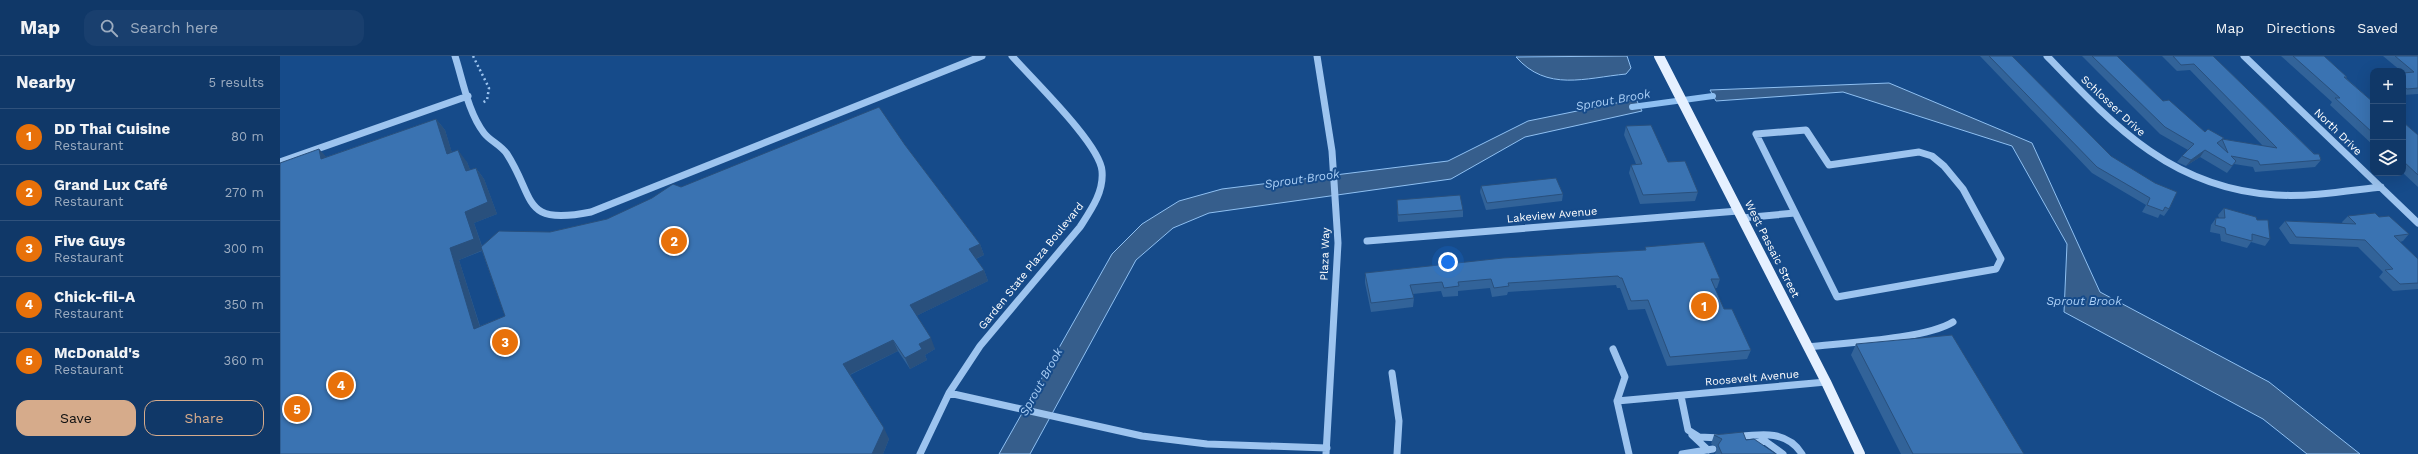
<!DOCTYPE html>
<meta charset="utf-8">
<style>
:root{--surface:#103868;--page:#193f6e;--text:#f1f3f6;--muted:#9cacc0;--line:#30527c;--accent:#d6ab8b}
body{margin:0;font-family:"Work Sans",sans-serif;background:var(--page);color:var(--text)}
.controls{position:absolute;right:12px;top:12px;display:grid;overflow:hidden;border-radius:8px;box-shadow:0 4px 16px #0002}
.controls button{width:36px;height:36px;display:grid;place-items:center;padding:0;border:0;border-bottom:1px solid var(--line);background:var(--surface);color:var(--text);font:20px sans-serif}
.you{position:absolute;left:1168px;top:206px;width:14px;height:14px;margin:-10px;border:3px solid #fff;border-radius:50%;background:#1a73e8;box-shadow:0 0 0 6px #1a73e833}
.badge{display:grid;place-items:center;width:26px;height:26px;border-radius:50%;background:var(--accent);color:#fff;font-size:13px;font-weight:700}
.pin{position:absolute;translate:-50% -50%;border:2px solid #fff;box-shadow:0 1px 4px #0006}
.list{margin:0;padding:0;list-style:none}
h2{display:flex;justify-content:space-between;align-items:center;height:52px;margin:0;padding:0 16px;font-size:17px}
h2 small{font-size:13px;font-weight:400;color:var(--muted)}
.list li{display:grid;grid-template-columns:26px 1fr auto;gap:12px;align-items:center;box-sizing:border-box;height:56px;padding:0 16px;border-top:1px solid var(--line)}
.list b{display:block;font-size:15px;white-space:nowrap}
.list p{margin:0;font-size:13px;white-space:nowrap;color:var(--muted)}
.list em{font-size:13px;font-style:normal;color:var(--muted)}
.actions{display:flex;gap:8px;padding:12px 16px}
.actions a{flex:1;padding:9px 0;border:1px solid var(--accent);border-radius:12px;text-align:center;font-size:14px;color:var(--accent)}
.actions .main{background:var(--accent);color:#111}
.icon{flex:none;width:22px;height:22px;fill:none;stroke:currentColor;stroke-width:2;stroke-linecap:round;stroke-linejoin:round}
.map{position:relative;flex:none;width:2138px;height:398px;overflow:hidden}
header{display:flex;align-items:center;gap:24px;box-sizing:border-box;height:56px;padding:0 20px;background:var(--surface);border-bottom:1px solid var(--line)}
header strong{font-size:19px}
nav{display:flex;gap:22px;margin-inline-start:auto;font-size:14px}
.search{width:280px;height:36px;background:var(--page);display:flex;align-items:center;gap:10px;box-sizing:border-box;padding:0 14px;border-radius:12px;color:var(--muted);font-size:15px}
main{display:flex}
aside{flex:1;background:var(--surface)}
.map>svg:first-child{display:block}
.water{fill:#365e8c;stroke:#8fc0f2}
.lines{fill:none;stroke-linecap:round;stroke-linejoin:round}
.stream{stroke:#8fc0f2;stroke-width:6}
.path{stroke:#9dc4ef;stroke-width:2.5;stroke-dasharray:2 3;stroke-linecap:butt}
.minor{stroke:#9dc4ef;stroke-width:7}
.major{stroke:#e5f0ff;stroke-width:10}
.wall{fill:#326399;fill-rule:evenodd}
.shaded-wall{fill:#29507d}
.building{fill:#3a73b2;stroke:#29507d}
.labels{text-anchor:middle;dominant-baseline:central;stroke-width:4;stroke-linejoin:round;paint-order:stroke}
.street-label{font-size:11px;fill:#fff;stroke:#164b8a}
.water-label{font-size:12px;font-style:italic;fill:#a9cef6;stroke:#164b8a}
</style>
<header>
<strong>Map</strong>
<div class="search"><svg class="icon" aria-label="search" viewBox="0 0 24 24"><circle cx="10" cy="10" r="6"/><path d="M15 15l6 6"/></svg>Search here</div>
<nav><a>Map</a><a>Directions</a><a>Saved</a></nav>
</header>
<main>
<aside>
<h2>Nearby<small>5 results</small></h2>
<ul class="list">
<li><span class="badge" style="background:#e8710a">1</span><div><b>DD Thai Cuisine</b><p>Restaurant</p></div><em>80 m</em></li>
<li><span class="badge" style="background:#e8710a">2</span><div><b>Grand Lux Café</b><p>Restaurant</p></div><em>270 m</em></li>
<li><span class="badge" style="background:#e8710a">3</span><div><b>Five Guys</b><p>Restaurant</p></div><em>300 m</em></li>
<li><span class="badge" style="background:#e8710a">4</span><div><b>Chick-fil-A</b><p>Restaurant</p></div><em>350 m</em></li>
<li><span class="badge" style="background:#e8710a">5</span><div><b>McDonald's</b><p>Restaurant</p></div><em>360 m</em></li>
</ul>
<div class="actions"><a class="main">Save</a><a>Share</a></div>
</aside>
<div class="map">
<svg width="2138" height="398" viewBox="0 0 2138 398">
<rect width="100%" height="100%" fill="#164b8a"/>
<path class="water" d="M1347 0 1351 12 1346 18C1305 22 1267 36 1236 1Z
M1609 27 1752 87 1820 236 1989 326 2080 398H2027L1983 363 1784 256 1787 188 1732 90 1563 36 1436 45 1430 34Z
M1356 43 1362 55 1245 81 1171 123 929 157 893 172 856 204 750 398H719L832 198 862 168 899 145 942 133 1168 105 1248 65Z"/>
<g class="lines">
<path class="stream" d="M1352 51 1433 40"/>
<path class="path" d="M193 0 209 32 207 44 202 47"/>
<path class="minor" d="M175 0C183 25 188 56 204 77 210 85 221 89 227 98 256 143 241 170 311 156L702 0
M1037 0 1052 95 1058 187 1046 398
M1767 0C1834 70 1892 133 1996 139 2031 141 2066 135 2101 131
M1964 0 2138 167
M1526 74 1549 109 1639 96 1652 100 1664 110 1683 133 1721 203 1716 213 1557 241 1476 78Z
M0 106 188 40
M1462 162 1515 157
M1087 185 1458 155
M1528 291C1563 287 1646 283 1673 266
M1333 293 1345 321 1337 345 1349 398
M1112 317 1119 365 1117 398
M669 337 862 380 927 388 1047 392
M1401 340 1408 374 1419 381 1441 382
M1337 345 1546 326
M1412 379 1428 394
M1456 381C1481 378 1507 374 1522 398
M1470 388 1485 385 1503 398
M640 398 669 337 700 290 800 171C811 154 824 136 822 115 820 88 752 23 732 0
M1402 398 1433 393"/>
<path class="major" d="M1379 0 1546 326 1580 398"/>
</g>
<path class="wall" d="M1700 0H1732L1831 100 1889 153 1884 160 1880 158 1878 162 1862 156 1866 149 1812 117Z
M1802 0H1837L1883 45 1925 76 1943 83 1983 90 1910 14 1897 15 1882 0H1933L2041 104 2035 111 1975 116 1973 111 1954 108 1947 117 1920 101 1906 110 1897 106 1902 100 1908 94 1880 78Z
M2001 0H2044L2067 21 2066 22 2093 46V89L2050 49 2052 46Z
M2103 0H2138V38L2123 39V17H2124L2123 15H2121Z
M156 63 165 74 172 97 187 106 190 114 196 112 204 123 217 158 194 167 202 190 270 176 327 163 401 131 625 89 700 188 704 199 696 203 704 214 708 225 636 260 655 293 645 299 647 304 630 313 618 295 570 319 609 383 603 398H0L39 93 46 101ZM202 195 225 260 200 270 179 204Z
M2123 66 2138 79V131L2123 117Z
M1346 70 1388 106 1418 136 1415 145 1360 148 1349 117 1351 109 1356 108 1344 79Z
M1201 130 1283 138 1282 145 1206 154 1200 136Z
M1117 144 1183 154V161L1118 166 1117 151Z
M1944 152 1977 164 1990 183 1985 190 1971 186 1967 192 1941 185 1940 178 1930 176 1931 169 1936 162H1939L1938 159Z
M2068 160 2099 161 2129 178 2123 185 2120 186 2138 203V233L2113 235 2099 221 2103 216 2078 191 2010 188 1999 172 2005 165 2063 168 2062 166Z
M1365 191 1440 223 1437 232H1435L1444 253 1471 294 1467 303 1387 310 1365 253 1348 254 1340 232H1337L1336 229 1228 236 1227 239 1212 241 1210 232 1178 235V240L1163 241 1161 235 1133 238 1134 242 1133 251 1091 256 1085 227V217L1365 194Z
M1576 288 1744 398H1621L1571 299Z
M1434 379 1466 384 1496 398H1435L1437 391 1431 388Z"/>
<path class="shaded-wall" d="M156 63 165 74 176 110 167 98Z
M39 93 49 104 41 103Z
M178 94 187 106 195 126 186 115Z
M1925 94 1920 101 1906 110 1911 104Z
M196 112 204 123 217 158 194 167 203 194 179 204 204 284 194 273 170 192 185 156Z
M700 188 704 199 693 204 689 193Z
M704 214 708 225 634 261 630 249Z
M651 282 655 293 645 299 647 304 630 313 625 302 639 288Z
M613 284 618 295 569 319 563 308Z
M604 372 609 383 603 398H592Z"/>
<path class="building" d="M1709 0H1732L1831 100 1875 127 1897 136 1889 153 1885 151 1883 155 1867 149 1870 142 1817 111Z
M1812 0H1837L1883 45 1889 44 1925 76 1928 73 1944 82 1937 87 1948 97 1942 83 1997 92 1914 8 1901 9 1893 0H1933L2034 98H2039L2041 104 1980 109 1978 105 1951 100 1956 105 1952 110 1925 94 1911 104 1902 100 1914 88 1885 71Z
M2013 0H2044L2067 21H2064L2093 46V77L2055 42H2060Z
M2115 0H2138V32L2127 33 2123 30V17L2134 16Z
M599 51 625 89 700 188 689 193 704 214 630 249 651 282 639 288 642 293 625 302 613 284 563 308 604 372 592 398H0V107L39 93 41 103 156 63 167 98 178 94 186 115 196 112 208 146 185 156 194 183 170 192 194 273 225 260 201 191 219 175 270 176 327 163 372 142 393 128 401 131Z
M2123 66 2138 79V119L2123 105Z
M1371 69 1388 106 1405 105 1418 136 1363 139 1351 109 1362 108 1346 70Z
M1276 122 1283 138 1207 147 1201 130Z
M1180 139 1183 154 1118 159 1117 144Z
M1944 152 1976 161 1977 164H1988L1990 183 1972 178V185L1946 178 1945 172 1935 169 1936 162H1945Z
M2095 157 2099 161 2109 160 2129 178 2114 180 2138 203V227L2120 228 2105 214 2113 213 2085 184 2016 181 2005 165 2076 168 2068 160Z
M1424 186 1440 223H1431L1444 253H1452L1471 294 1390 301 1368 244 1351 245 1342 222H1340L1338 220 1228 227 1229 230 1214 232 1211 223 1178 226 1179 230 1164 232 1162 226 1130 229 1134 242 1091 247 1085 217 1223 202 1366 194 1365 191Z
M1672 279 1744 398H1633L1576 288Z
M1463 376 1466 384 1474 383 1496 398H1442L1438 389 1442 383 1434 379Z"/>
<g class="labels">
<g class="street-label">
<text transform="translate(1833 50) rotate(43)">Schlosser Drive</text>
<text transform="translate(2058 76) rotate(44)">North Drive</text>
<text transform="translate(1272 159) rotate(-5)">Lakeview Avenue</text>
<text transform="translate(1492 193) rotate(63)">West Passaic Street</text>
<text transform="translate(1045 198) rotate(-88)">Plaza Way</text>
<text transform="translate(751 210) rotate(-51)">Garden State Plaza Boulevard</text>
<text transform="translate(1472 322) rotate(-5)">Roosevelt Avenue</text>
</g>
<g class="water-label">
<text transform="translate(1333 44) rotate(-10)">Sprout Brook</text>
<text transform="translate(1022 123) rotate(-8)">Sprout Brook</text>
<text x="1804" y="245">Sprout Brook</text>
<text transform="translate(761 326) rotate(-61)">Sprout Brook</text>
</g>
</g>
</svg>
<div class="controls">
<button>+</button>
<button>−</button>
<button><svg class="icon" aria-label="layers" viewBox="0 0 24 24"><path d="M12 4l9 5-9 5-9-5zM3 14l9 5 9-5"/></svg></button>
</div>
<div class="you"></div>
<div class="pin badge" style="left:1424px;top:250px;background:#e8710a">1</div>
<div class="pin badge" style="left:394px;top:185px;background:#e8710a">2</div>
<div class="pin badge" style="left:225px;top:286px;background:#e8710a">3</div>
<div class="pin badge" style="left:61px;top:329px;background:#e8710a">4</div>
<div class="pin badge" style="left:17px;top:353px;background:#e8710a">5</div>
</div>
</main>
